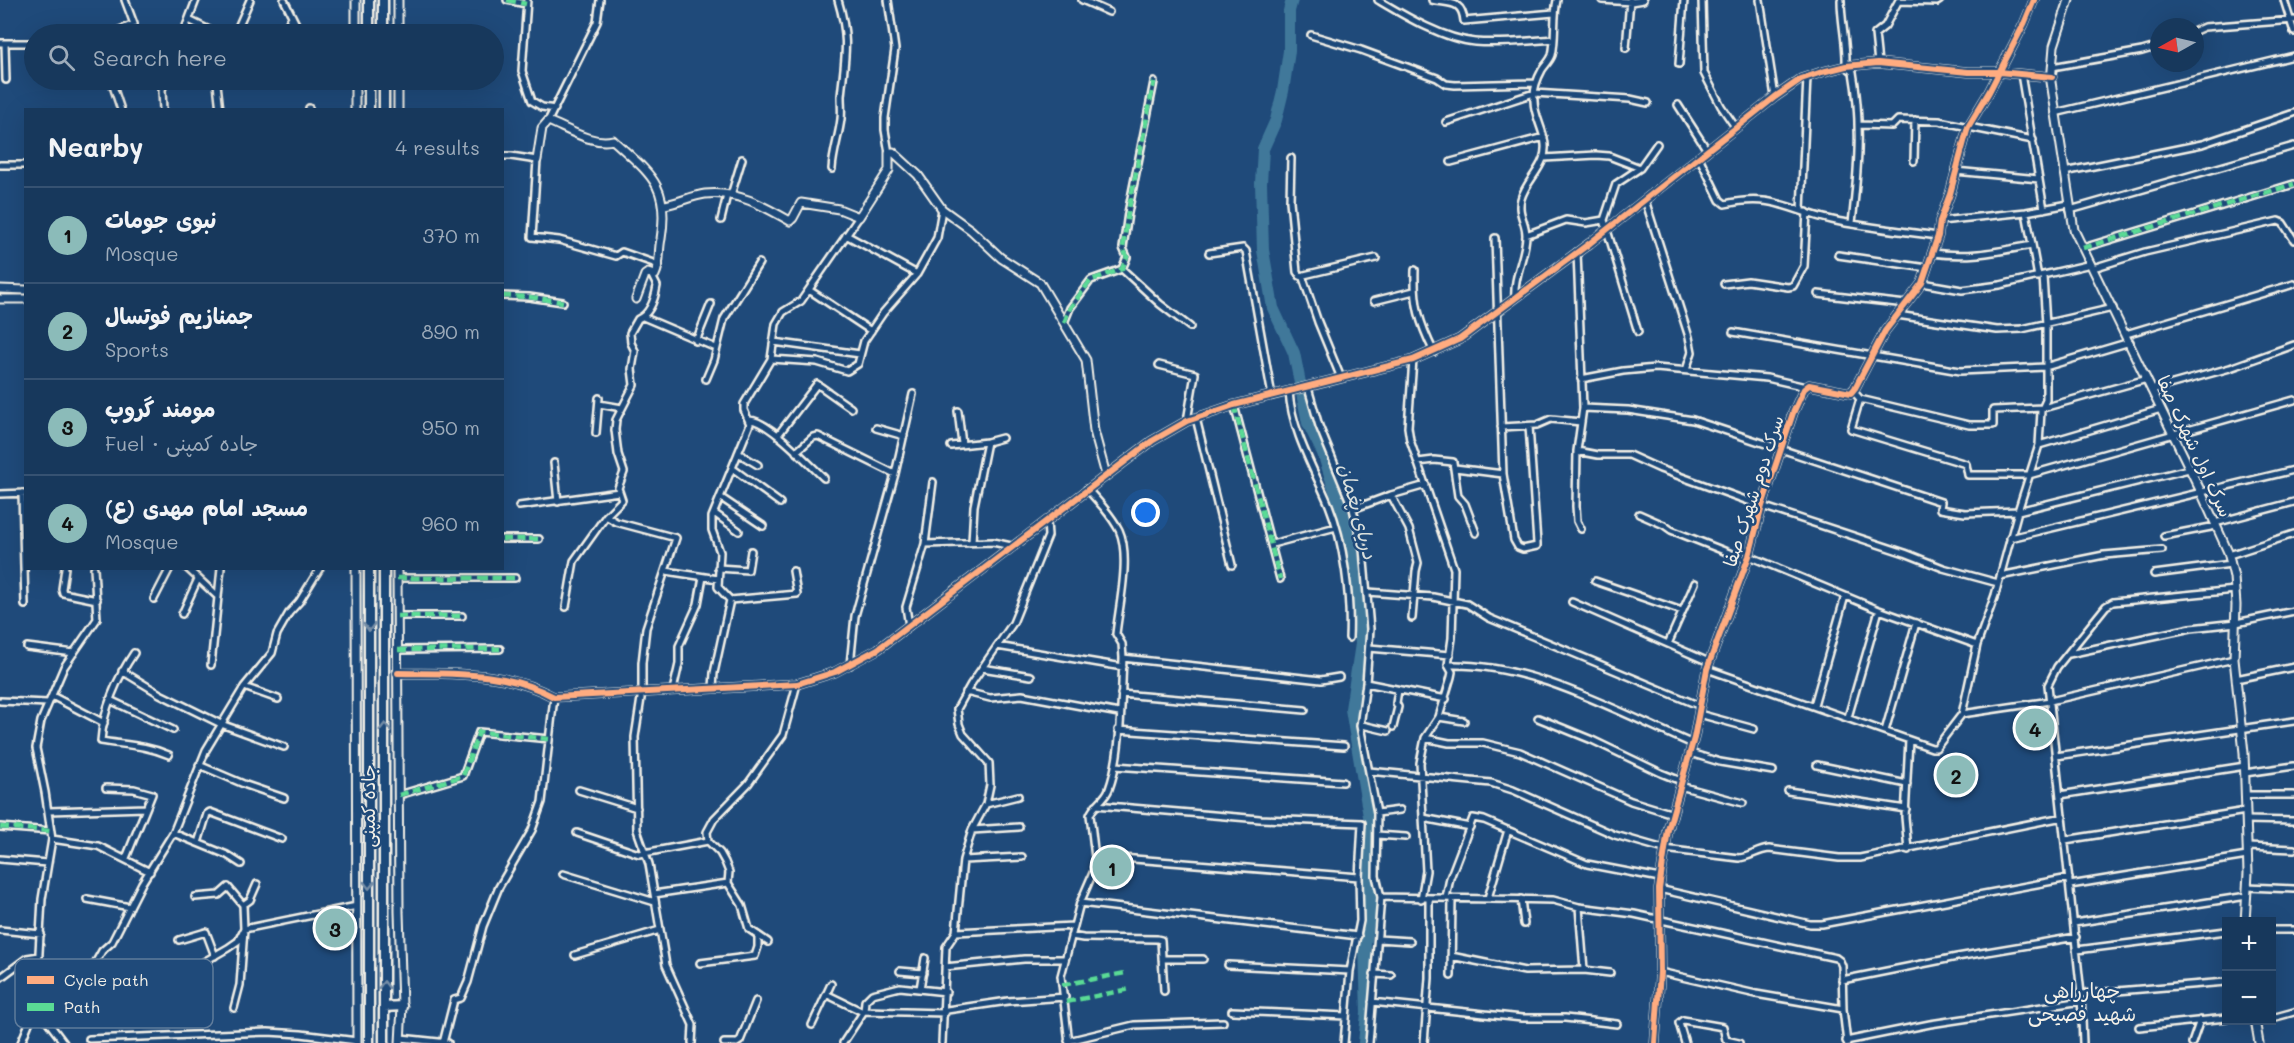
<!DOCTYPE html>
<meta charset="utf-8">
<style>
:root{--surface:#17385c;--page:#203f62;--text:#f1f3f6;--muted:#9eacbb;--line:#365272;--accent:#8bbbb9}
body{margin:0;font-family:Mali,"Playpen Sans Arabic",sans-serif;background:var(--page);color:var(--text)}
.controls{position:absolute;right:18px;bottom:18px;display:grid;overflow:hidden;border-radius:0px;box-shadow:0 6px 24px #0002}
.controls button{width:54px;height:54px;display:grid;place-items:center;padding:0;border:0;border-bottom:2px solid var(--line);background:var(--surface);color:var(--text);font:30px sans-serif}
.compass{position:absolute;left:2150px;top:18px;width:54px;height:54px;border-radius:50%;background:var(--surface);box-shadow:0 6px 24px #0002;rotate:262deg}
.you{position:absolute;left:1146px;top:513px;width:21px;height:21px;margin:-15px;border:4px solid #fff;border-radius:50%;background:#1a73e8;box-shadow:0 0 0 9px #1a73e833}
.badge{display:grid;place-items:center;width:39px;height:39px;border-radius:50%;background:var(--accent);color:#111;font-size:20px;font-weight:700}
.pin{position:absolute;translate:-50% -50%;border:3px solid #fff;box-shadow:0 2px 6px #0006}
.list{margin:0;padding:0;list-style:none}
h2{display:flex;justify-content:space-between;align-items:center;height:78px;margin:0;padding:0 24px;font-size:26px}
h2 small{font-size:20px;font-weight:400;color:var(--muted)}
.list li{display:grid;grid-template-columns:39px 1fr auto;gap:18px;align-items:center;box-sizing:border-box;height:96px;padding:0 24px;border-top:2px solid var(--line)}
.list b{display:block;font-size:22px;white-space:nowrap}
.list p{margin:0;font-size:20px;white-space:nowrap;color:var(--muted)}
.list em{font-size:20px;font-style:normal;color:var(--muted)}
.icon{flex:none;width:33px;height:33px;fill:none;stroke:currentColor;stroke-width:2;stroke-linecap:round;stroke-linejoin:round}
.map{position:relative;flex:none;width:2294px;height:1043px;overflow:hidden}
.search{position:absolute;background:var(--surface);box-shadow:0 6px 24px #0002;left:24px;top:24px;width:480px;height:66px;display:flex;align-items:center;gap:15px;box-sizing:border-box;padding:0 21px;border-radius:33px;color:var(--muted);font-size:22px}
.panel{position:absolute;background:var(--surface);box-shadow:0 6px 24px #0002;left:24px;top:108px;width:480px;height:462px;border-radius:0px}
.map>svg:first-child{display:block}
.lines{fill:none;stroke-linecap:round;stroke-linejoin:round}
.river{stroke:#40789a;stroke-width:12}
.minor-casing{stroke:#f4f1e8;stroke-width:10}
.tertiary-casing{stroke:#f4f1e8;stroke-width:11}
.trunk-casing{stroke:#f4f1e8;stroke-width:13}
.minor{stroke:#1f4a7a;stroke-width:5}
.tertiary{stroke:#1f4a7a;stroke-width:7}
.trunk{stroke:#1f4a7a;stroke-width:8}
.quiet{stroke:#5adb95;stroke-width:4.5;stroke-dasharray:9 4.5;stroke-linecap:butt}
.cycleway-casing{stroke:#1f4a7a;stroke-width:10}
.cycleway{stroke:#ffac80;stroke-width:6}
.oneway{stroke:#748da6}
.labels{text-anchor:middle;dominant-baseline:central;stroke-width:5;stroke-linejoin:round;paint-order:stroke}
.street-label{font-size:18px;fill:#f4f1e8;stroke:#1f4a7a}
.water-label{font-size:20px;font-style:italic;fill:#d9dfdc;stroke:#1f4a7a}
.neighbourhood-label{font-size:20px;fill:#f4f1e8;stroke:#1f4a7a}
.key{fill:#1f4a7a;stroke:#5f7c9b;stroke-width:1.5}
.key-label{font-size:16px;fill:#f4f1e8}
</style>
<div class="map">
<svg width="2294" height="1043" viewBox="0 0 2294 1043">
<rect width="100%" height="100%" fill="#1f4a7a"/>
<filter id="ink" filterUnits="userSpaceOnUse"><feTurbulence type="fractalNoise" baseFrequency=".0167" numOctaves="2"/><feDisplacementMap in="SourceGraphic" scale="12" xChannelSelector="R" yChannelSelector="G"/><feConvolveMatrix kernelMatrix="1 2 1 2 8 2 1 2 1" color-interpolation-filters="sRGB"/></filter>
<g filter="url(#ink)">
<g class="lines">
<path class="river" d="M1292 0 1289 11V51L1283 91 1276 120 1263 149 1261 183 1263 250 1273 308 1294 353 1308 423 1323 453 1350 538 1356 582 1361 644 1351 709 1370 822V909L1365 945 1367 1013 1364 1043"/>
<g class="minor-casing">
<path id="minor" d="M284 0 301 34
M507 0 526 4
M527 0 522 71 532 101 542 107 555 109
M888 0 895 49 885 118V130L889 153
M1082 0 1109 12
M1378 0C1405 16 1443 39 1475 42 1501 44 1528 41 1554 39
M1432 0C1450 4 1462 0 1464 21L1554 13
M1602 0 1631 2 1643 0
M1702 0 1704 73 1721 106 1736 128
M1760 0 1775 97
M1841 0C1841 23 1847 43 1846 66L1853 72C1862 123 1858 172 1852 223
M2284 0 2294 32
M1899 1 1937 2 1940 0
M189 20 217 34
M2195 31 2204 27 2294 20
M110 34 134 24 125 0
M183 34 196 0
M235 34 250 0
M283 34 292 16
M1311 35 1361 50 1437 78 1446 84 1455 85 1536 83
M0 43H34
M5 43 6 80
M1626 48 1630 0
M1878 63 1875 34 1885 26 1899 0
M1679 64 1684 0
M2052 67 2142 51 2159 46
M2021 74 2044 209
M111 80 121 110
M218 80 217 84 220 110
M1678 105 1707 150
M163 110 162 90 165 80
M309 110V108
M2055 113 2294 56
M548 121 597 22 600 0
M1446 122 1534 93 1630 99 1648 103
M1859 125 1892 126 1898 120 1939 121 2033 140
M502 156H511L537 160 532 237 559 240 616 256 622 252 659 265
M1699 157 1720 200 1725 204C1773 193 1788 210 1832 220 1867 228 1903 231 1938 236
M1291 158 1290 201 1297 272 1303 278 1318 322 1341 378
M1544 158 1596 155 1609 156 1640 168
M1914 161 1915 120
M1451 162 1544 137
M0 165H26
M832 169C833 152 839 136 841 119 842 112 841 104 841 96 845 56 850 40 838 0
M1955 171 2039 179
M2064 172 2202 144 2294 113
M731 195 742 159
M1645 200 1689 337 1692 352 1686 370
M1801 210 1807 77
M2070 210 2294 146
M2026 212 2038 277
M721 220 727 195
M1940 221 2026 212 2069 204
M846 235 917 274
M1526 235 1566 220 1586 223 1604 220
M1495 238 1503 474 1514 540 1518 547 1523 549 1537 546V543L1529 426
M2083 248 2294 184
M1577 252 1583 408 1577 451 1576 506 1577 521 1581 529
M1209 253 1243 248 1246 251 1272 396
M1932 253C1970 258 1995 252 2032 245
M1838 255 1927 268
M2093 268 2145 252 2278 221 2283 223 2294 240
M1122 269 1160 304 1190 327
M1415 270C1414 304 1419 322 1434 352
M1300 276 1376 258
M1922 283 1962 290 2000 285 2091 264
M1724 284 1748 281 1788 287 1793 286 1804 266 1807 212
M809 290 871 331
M1818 294 1906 304
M502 296 529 297 563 302
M1515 298C1513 276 1526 256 1526 235 1526 222 1517 213 1521 199 1525 184 1538 173 1543 159 1551 139 1534 120 1534 101 1533 90 1537 79 1542 70 1545 65 1550 61 1552 55 1556 40 1553 18 1557 0
M1374 301 1414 291
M1897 315 1997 330 2022 329 2113 308
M643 317 716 348
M1064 323 1070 308 1091 280 1122 269 1127 257 1123 248 1128 213 1154 82
M1638 332 1604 220 1616 184 1640 168 1657 144
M1733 332 1960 371 2045 367 2130 342
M2126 334 2294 284
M696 341 711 304
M774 342 860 354
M771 359 817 362 847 371 858 364 864 341 883 313 917 274 937 238 942 209
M1413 360 1408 427 1410 440 1454 569 1452 638 1448 665 1452 672 1451 677 1439 717 1425 738 1420 763 1426 871 1421 899
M1159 365 1195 374 1187 421
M706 379 714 360 724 319 759 263
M1581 379 1623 371 1656 368 1767 378 1806 387
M1308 388 1319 426 1353 509 1363 550 1370 629 1366 683 1360 726 1362 725 1388 731
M2151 390 2230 368 2294 345
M1853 391 1860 399 1969 425H1993V410L2043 408 2147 379
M1289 392C1292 432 1314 469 1329 505 1344 542 1351 598 1349 638
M1860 399 1851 429 1966 464 1968 475H2029L2294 400
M599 404 622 408
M1234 405 1280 579
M1583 408 1628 410 1693 420 1941 502 1940 509 1965 513 2018 511 2189 469
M958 411 962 444
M1196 418 1232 565
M750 420C769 421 809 464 824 478
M1501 427 1537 425 1551 419 1581 422
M876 428 904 436
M596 433 599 398
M778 435 817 384 851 408
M2039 445 2161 409
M951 446 987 442 1002 438
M1577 451 1598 455H1629L1660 469 1762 506 1905 553 1943 568 1998 583
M796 452 813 437 818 436 895 474
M738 453 758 465
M1418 462 1434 460 1453 462 1458 496 1465 504 1476 533
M554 463 558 502
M732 468 780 503
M1455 468 1503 474
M22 493 25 605
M0 494 26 493
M1391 495 1409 529 1418 563 1416 571 1412 618
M720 497 763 526
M519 506 619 492
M1353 509 1391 495 1426 485
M714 513 739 531
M1639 514 1664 525 1671 530 1747 560
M606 516 616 522 676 538 646 628 642 663V692L635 737 637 830 649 864 666 965 693 1025 692 1043
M2215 523 2294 502
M2164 536 2216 526
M2010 538 2294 470
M502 539H539
M972 542 974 506 987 442
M925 544 993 542 1011 546
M1272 544 1336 527
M2229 555 2294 534
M1749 556 1879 610 1977 645
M65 568 62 589 63 593 97 600
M187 568 217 596
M718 568 748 570 751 551
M666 571 718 579
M793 571 797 594 730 600 718 587 720 552 712 530V517L750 424 744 410V404L771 359 776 324 783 312 801 301 859 217
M2154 574 2231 564
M2000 576 2104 555 2162 550
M397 578H515
M1595 581 1682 611
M1368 592 1433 597 1467 604 1489 618 1700 706
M154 599 170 568
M1572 602 1709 662
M566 607 574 561 606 516 622 500 618 488 624 472 618 454 615 430 616 420 634 385 632 369 635 351 631 343 630 333 638 319C650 314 655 298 657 286L652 276
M182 614 198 579
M397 616H462
M909 626 906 607 925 544 933 482
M1668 644 1695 583
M997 646 1123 667
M27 647 74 653
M1369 648 1450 655
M398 650 500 649
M134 653C117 678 103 710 101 741 125 745 146 745 169 755
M2069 654 2191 628 2236 623 2294 611
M1123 658 1321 680 1339 677
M211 665 221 568
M850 665 855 616 895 474 913 394
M1448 665C1531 662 1618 712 1693 744
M982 668 1031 676
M1707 669 1932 748H1936L1962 714 1977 645 1995 595 2018 511 2039 445 2041 411 2046 400V325L2043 276
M122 671 160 694 221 724 284 747
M2236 679 2294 667
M1366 683 1446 699
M244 687 278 699
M713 688 714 673 730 600
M673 690 679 664V646L698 604 703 577
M966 692 990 698 1022 695 1119 713
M1121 694 1305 710
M52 696 104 723
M110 700 173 730
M0 701 48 703
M1814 705 1845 596
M1699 714 1754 729
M1962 714 2050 701 2234 659
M1439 717 1464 721
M1848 717 1879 610
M1538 718 1592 740 1661 773 1681 781
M1360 726 1377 813 1376 876 1381 897 1369 1043
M1393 727 1398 707 1396 703 1398 690
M1118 730 1344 746
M1885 731 1916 623
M1425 738 1449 743H1483L1520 752 1631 801 1673 814
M1690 753 1720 762 1773 771
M2056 756 2294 721
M199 765 246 785 284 798
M1817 765 1907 784
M1115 766 1343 782
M1369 771 1491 783 1513 790 1615 835 1664 849 1739 858C1750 857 1758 850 1769 849L1839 858H1860L2063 817
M2245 773 2294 766
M1680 786 1743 803
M106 788 134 789 152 794 126 858
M579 790 637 808
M1788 791 1906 809
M399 795 463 776 479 732 549 739
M2060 795 2245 766
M2245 795H2294
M986 804 1018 796
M1096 805 1260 819 1362 823 1359 877 1360 921 1350 971 1344 1043
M49 811 146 808
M1377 813 1400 810
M1423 818 1470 827
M2246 820 2294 821
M0 827 51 831
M972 830 1019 827
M173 833 227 855 241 864
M577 833 639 854 708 841
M1377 835 1406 837
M52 839 98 846 150 872
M2065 840 2246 811
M198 843 207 814 210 812 282 839
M2247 847 2294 849
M1908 850 1905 817 1909 740
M1096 856 1359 877
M0 859 47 863
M963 860 1022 857
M563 874 655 902
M2070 885 2247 856
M2247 887 2294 889
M1659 889 1810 924H1822L2069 878
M654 894 728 883
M195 897 219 895 228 887 243 905 244 929 240 985 234 1008
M1381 897 1553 900 1579 907 1634 914 1836 958 1840 961 1842 966 1843 1009 1847 1043
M1446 898 1450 878 1473 818 1484 820 1587 864 1660 878
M1488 898 1508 830
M87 899 130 907
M1521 899 1524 924
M1080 903 1358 936
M243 905 250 900 257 884
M1579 907 1584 970
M2074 923 2247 896
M244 929 357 906
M0 930 41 934
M2272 930H2294
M956 932 1073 926
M1071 936 1083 938 1157 939 1161 940 1164 991
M1378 939 1410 941
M179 940 206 932 215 956
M768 942 749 929 742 905 728 883 729 872 725 862 720 853 708 841 707 832 714 819 748 784 783 735 797 684
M2077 950 2226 931
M575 955 660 930
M1451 956 1525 971 1584 970 1610 973
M1162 959H1203
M700 963 755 956 758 947V935
M1228 965 1350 971
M945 967 1024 959H1065
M900 971 923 973
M1660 972 1756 994 1843 1009
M1374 974 1391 975
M1451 976 1452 898
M0 978 27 958 39 956
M1842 980 1957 957 2076 937
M920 989 925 958
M826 994 863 1012
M2081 994 2226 982
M75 999 102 951 112 942 142 883 173 833 206 750 244 687 272 653 277 634 289 613 299 602 320 568
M1372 1002 1522 1018H1565L1617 1024
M36 1006 75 999 102 984 148 969 173 975H181L228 948 238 941 244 929
M36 1006 64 1043
M864 1011 945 1013 947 1010 1008 1001 1065 997
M1232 1011 1346 1016
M2272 1018 2294 1012
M2255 1023 2264 1020
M812 1025 831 984
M2139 1027 2226 1018
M401 1038 448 1043
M89 1039 268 1032 301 1034 357 1041
M1068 1041 1134 1025 1223 1022
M1846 1041 1930 1024 2082 1001
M21 1043 36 1006 42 899 52 839 45 792 36 748 41 721 64 667 97 619 94 568
M443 1043 454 1000 461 998 468 982 483 926 499 887 532 830 542 802 554 697
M724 1043H735
M737 1043 740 1041 756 1001
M843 1043 864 1011 865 1001 872 994 900 987 946 992
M942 1043 946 947 956 932 963 860 972 830 986 804 990 785 989 763 963 734 959 724 957 709 971 684 1013 623 1048 536 1047 521
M1069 1043 1061 976 1080 903 1096 866 1090 815C1094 804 1105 800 1109 789 1122 754 1121 696 1123 658L1122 644 1116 634C1119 606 1131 556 1119 530 1111 515 1099 502 1087 489
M1424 1043 1429 978V899
M1685 1043 1679 1023 1683 1020 1723 1027 1726 1040 1739 1043
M2083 1043 2081 994 2048 685 2057 667 2106 606 2113 602 2235 590
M2192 1043 2200 1020"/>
</g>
<g class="tertiary-casing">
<path id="tertiary" d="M2069 0 2054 46 2051 82 2074 230 2201 492 2228 552 2234 577 2236 605 2234 659 2244 753 2248 873 2245 922
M356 34V0
M398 34V0
M398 80V110
M355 110V80
M537 160 542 128 548 121C568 129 592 145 613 140 650 174 670 185 661 239 658 251 661 264 655 275L648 273 645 275 636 299
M664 205C678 203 691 196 705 194 736 190 764 206 790 221L793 218 801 203 839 209 859 217 889 170V153L893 152 918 175 942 209 971 230 1001 258 1040 283 1086 360 1094 431 1106 475
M0 289 26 290
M0 299H26
M356 568 357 1043
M397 568 399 912 402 1006 400 1043
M398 673C452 674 505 670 554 697L797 684 835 672 878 649 1152 441 1187 421 1205 415 1234 405 1413 360 1460 339 1590 243 1775 97 1801 79 1822 72 1846 66 1878 63 1968 72H1999L2052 77
M2255 1020 2259 1043
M1655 1043 1660 972 1659 889 1668 830 1694 738 1707 669 1749 556 1762 506 1793 413 1804 389 1809 385 1851 393 1855 388 1885 331 1922 283 1938 236 1940 221 1950 194 1968 127 1989 92 2024 24 2034 0"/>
</g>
<g class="trunk-casing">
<path id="trunk" d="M369 0V34
M383 34V0
M369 80V110
M384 80V110
M369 568V1043
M384 568V1043
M384 1007 402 1006"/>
</g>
<use href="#minor" class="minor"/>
<use href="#tertiary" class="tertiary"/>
<use href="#trunk" class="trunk"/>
<path class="quiet" d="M507 0 526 4
M2083 248 2294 184
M502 296 529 297 563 302
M1064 323 1070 308 1091 280 1122 269 1127 257 1123 248 1128 213 1154 82
M1234 405 1280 579
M502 539H539
M397 578H515
M397 616H462
M398 650 500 649
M399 795 463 776 479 732 549 739
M0 827 51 831
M1062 985 1125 973
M1066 1002 1130 989"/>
<g class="cycleway-casing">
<path id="cycleway" d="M398 673C452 674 505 670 554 697L797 684 835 672 878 649 1152 441 1187 421 1205 415 1234 405 1413 360 1460 339 1590 243 1775 97 1801 79 1822 72 1846 66 1878 63 1968 72H1999L2052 77
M1655 1043 1660 972 1659 889 1668 830 1694 738 1707 669 1749 556 1762 506 1793 413 1804 389 1809 385 1851 393 1855 388 1885 331 1922 283 1938 236 1940 221 1950 194 1968 127 1989 92 2024 24 2034 0"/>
</g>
<use href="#cycleway" class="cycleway"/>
</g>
<defs><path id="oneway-chevron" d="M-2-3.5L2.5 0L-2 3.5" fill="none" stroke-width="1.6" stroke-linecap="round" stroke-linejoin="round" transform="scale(1.5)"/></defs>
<g class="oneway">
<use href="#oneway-chevron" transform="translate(369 627) rotate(90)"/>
<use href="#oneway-chevron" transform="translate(385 727) rotate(-90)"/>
<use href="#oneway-chevron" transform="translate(369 885) rotate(90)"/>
<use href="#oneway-chevron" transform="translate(384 985) rotate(-90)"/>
</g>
</g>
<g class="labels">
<g class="street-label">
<text transform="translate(2195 446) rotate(65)">سرک اول شهرک صفا</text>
<text transform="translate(1753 491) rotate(-72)">سرک دوم شهرک صفا</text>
<text transform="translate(368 806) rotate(-90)">جاده کمپنی</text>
</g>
<g class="water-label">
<text transform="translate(1359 511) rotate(75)">دریای پغمان</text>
</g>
<g class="neighbourhood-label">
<text x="2082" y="990">چهارراهی<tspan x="2082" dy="23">شهید فصیحی</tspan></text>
</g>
</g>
<rect x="15" y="959" width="198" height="69" rx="9" class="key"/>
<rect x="27" y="976" width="27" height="8" fill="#ffac80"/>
<rect x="27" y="1003" width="27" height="8" fill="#5adb95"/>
<g class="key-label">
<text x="64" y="986">Cycle path</text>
<text x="64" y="1013">Path</text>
</g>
</svg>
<div class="controls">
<button>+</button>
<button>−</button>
</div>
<svg class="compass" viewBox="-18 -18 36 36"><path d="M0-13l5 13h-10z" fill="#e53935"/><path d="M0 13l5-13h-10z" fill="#9eacbb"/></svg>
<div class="you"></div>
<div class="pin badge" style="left:1112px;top:867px">1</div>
<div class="pin badge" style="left:1956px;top:775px">2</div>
<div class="pin badge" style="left:335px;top:928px">3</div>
<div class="pin badge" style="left:2035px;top:728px">4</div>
<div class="search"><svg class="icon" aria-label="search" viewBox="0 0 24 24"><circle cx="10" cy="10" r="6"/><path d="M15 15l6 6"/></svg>Search here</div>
<section class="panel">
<h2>Nearby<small>4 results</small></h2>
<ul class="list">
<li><span class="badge">1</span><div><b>نبوی جومات</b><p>Mosque</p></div><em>370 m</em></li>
<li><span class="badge">2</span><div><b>جمنازیم فوتسال</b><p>Sports</p></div><em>890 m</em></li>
<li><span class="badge">3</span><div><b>مومند گروپ</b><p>Fuel · جاده کمپنی</p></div><em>950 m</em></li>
<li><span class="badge">4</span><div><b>(مسجد امام مهدی (ع</b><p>Mosque</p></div><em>960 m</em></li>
</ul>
</section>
</div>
